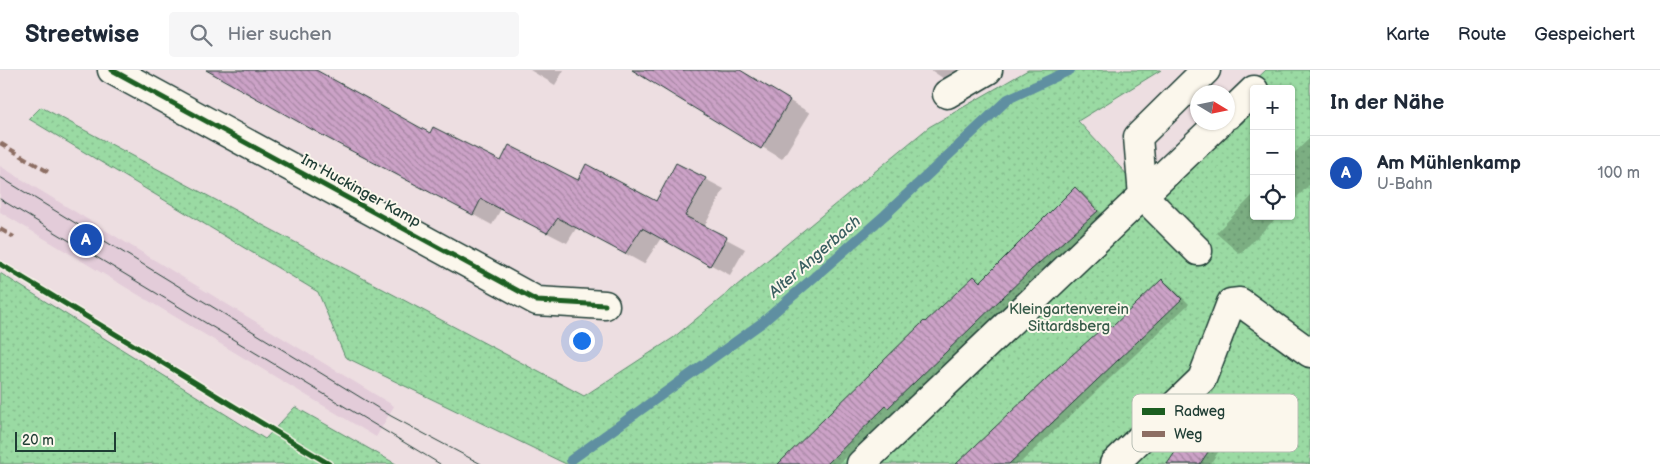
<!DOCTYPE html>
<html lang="de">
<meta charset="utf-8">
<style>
:root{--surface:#fff;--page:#f6f6f7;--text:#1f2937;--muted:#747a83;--line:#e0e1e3;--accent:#7c3aed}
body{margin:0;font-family:"Balsamiq Sans",sans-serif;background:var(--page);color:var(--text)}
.controls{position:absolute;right:15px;top:15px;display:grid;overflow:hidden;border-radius:5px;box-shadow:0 1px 4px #0004}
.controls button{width:45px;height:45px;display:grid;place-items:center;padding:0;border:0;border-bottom:1px solid var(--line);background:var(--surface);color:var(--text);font:25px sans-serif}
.compass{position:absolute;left:1190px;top:15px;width:45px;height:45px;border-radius:50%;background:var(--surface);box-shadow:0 1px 4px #0004;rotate:100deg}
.scale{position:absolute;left:15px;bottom:12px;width:101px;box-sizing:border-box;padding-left:5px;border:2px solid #1f3d34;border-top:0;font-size:14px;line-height:18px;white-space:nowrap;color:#1f3d34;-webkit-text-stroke:4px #fbf7ec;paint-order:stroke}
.you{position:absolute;left:581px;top:270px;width:18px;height:18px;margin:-12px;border:4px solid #fff;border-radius:50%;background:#1a73e8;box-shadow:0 0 0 8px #1a73e833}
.badge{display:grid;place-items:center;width:32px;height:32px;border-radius:50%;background:var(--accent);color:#fff;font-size:16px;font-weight:700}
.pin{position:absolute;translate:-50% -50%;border:2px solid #fff;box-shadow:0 1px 5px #0006}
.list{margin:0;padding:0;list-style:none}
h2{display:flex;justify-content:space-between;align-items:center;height:65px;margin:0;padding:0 20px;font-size:21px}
h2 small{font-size:16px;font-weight:400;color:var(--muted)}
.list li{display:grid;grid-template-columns:32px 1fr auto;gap:15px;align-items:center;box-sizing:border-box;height:75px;padding:0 20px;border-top:1px solid var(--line)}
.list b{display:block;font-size:19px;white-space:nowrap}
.list p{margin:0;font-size:16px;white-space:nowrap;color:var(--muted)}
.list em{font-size:16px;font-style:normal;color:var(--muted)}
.icon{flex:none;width:28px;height:28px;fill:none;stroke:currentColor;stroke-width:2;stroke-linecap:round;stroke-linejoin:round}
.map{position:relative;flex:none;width:1310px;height:394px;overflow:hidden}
header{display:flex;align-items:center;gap:30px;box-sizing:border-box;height:70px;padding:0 25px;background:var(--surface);border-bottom:1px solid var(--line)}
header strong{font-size:24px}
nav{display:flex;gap:28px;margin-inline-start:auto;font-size:18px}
.search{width:350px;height:45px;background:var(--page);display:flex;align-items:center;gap:12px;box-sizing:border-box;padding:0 18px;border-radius:5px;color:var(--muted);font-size:19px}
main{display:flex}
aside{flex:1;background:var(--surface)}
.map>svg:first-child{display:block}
.built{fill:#e3ccd9}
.grass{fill:url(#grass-dots);stroke:#5c8c6c;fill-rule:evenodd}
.shadow{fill:#0003}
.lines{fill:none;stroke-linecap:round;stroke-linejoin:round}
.stream{stroke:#5f8fa1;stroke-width:10}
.building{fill:url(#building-back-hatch);stroke:#1f3d34}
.minor-casing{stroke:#1f3d34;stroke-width:31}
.minor{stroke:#fbf7ec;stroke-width:28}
.tram{stroke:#1f3d34;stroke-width:1}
.quiet{stroke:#8d6e63;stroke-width:4;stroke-dasharray:8 4;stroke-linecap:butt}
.cycleway-casing{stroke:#fbf7ec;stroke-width:8}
.cycleway{stroke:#1b5e20;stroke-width:5}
.labels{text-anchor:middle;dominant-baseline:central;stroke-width:4;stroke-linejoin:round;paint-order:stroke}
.street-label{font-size:15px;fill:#1f3d34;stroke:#fbf7ec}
.park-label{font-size:15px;fill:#385c4a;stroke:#fbf7ec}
.water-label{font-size:16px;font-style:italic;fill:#3a5f61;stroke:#fbf7ec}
.key{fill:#fbf7ec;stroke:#b9bfb5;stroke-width:1}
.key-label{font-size:14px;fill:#1f3d34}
</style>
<header>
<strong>Streetwise</strong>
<div class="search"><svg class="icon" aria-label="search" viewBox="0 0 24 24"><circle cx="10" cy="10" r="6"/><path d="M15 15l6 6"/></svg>Hier suchen</div>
<nav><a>Karte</a><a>Route</a><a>Gespeichert</a></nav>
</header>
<main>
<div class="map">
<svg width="1310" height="394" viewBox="0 0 1310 394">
<defs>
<pattern id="grass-dots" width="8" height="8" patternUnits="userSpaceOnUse" patternTransform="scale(1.25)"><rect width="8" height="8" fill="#9adaa3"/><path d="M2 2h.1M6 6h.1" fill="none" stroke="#84bc8d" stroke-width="1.8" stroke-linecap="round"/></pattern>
<pattern id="building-back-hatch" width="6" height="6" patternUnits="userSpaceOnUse" patternTransform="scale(1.25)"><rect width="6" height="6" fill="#cca2c7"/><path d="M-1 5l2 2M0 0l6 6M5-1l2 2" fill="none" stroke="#a585a2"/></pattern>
</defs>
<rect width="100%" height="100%" fill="#eddee1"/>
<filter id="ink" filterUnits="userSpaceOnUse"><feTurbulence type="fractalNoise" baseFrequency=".02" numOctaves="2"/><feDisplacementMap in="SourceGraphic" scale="10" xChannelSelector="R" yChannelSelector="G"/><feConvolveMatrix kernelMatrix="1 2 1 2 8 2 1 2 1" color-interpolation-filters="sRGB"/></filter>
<g filter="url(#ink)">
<path class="built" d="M0 96 394 336 376 367 0 142Z"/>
<path class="grass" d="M1028 0H1161L1078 51 1140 119 1266 0H1310V394H566L345 287 318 222 29 49 41 37 584 326 673 268 929 57ZM1254 19H1291V146H1254Z
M0 203 265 369 295 337 396 394H0Z"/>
<path class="shadow" d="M206 0H314L430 65 501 93 656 133 705 109 724 119 704 157 745 179 730 205 661 168 644 194 577 157 567 173 501 139 492 155Z
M530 0H564L555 15Z
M635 0H738L810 43 782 89Z
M931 0H963L950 13Z
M1310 68V114L1291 133V86Z
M1075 118 1083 123 1104 146 1039 204 839 394H795L926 253 974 207 982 212Z
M1254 124V146H1278L1240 184 1216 163Z
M1162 210 1170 215 1189 234 1019 394H959L1108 254 1114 258Z
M1216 340 1237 355 1210 394H1188Z"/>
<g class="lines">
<path class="stream" d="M571 390 763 252 885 145 1008 29 1070 0"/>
</g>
<path class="building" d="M206 0H316L430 63 433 57 501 91 509 75 578 110 586 94 656 131 676 93 706 108 685 146 727 167 710 196 642 158 625 184 558 148 547 163 481 129 473 145 329 69Z
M632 0H740L790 30 761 79Z
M1075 117 1098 141 1031 200 888 338 886 336 827 394H778L924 251 925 252 974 206 980 212Z
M1162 209 1182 229 1009 394H956L1063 293 1108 253 1112 257Z
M1208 334 1230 349 1200 394H1167Z"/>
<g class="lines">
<g class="minor-casing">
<path id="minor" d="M112 0 537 231 605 235
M947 24 988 0
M1228 45 1254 20
M1198 181 1143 126 1138 67 1206 0
M861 394 1220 52
M1114 394 1202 309 1231 233 1240 232 1310 283"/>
</g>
<use href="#minor" class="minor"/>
<path class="tram" d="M0 107 391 346 481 394
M0 129 440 394"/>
<path class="quiet" d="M0 73 50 103
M0 159 14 167"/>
<g class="cycleway-casing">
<path id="cycleway" d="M112 0 537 231 605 235
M0 194 329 394"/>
</g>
<use href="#cycleway" class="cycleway"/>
</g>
</g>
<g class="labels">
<g class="street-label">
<text transform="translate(361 121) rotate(29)">Im Huckinger Kamp</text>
</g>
<g class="park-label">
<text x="1069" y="239">Kleingartenverein<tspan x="1069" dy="17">Sittardsberg</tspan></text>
</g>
<g class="water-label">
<text transform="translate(815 187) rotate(-41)">Alter Angerbach</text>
</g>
</g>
<rect x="1132" y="324" width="166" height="58" rx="8" class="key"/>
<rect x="1142" y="338" width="23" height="7" fill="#1b5e20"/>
<rect x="1142" y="361" width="23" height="6" fill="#8d6e63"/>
<g class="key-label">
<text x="1174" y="346">Radweg</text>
<text x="1174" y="369">Weg</text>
</g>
</svg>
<div class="controls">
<button>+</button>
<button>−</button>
<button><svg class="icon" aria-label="locate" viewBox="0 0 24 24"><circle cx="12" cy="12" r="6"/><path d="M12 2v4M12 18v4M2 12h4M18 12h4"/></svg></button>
</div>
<svg class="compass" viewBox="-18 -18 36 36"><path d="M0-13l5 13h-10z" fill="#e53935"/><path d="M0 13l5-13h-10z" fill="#747a83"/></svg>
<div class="scale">20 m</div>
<div class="you"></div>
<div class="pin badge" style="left:86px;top:170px;background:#1a4fb4">A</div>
</div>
<aside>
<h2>In der Nähe<small></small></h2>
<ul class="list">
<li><span class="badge" style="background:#1a4fb4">A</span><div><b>Am Mühlenkamp</b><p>U-Bahn</p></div><em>100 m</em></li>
</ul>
</aside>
</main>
